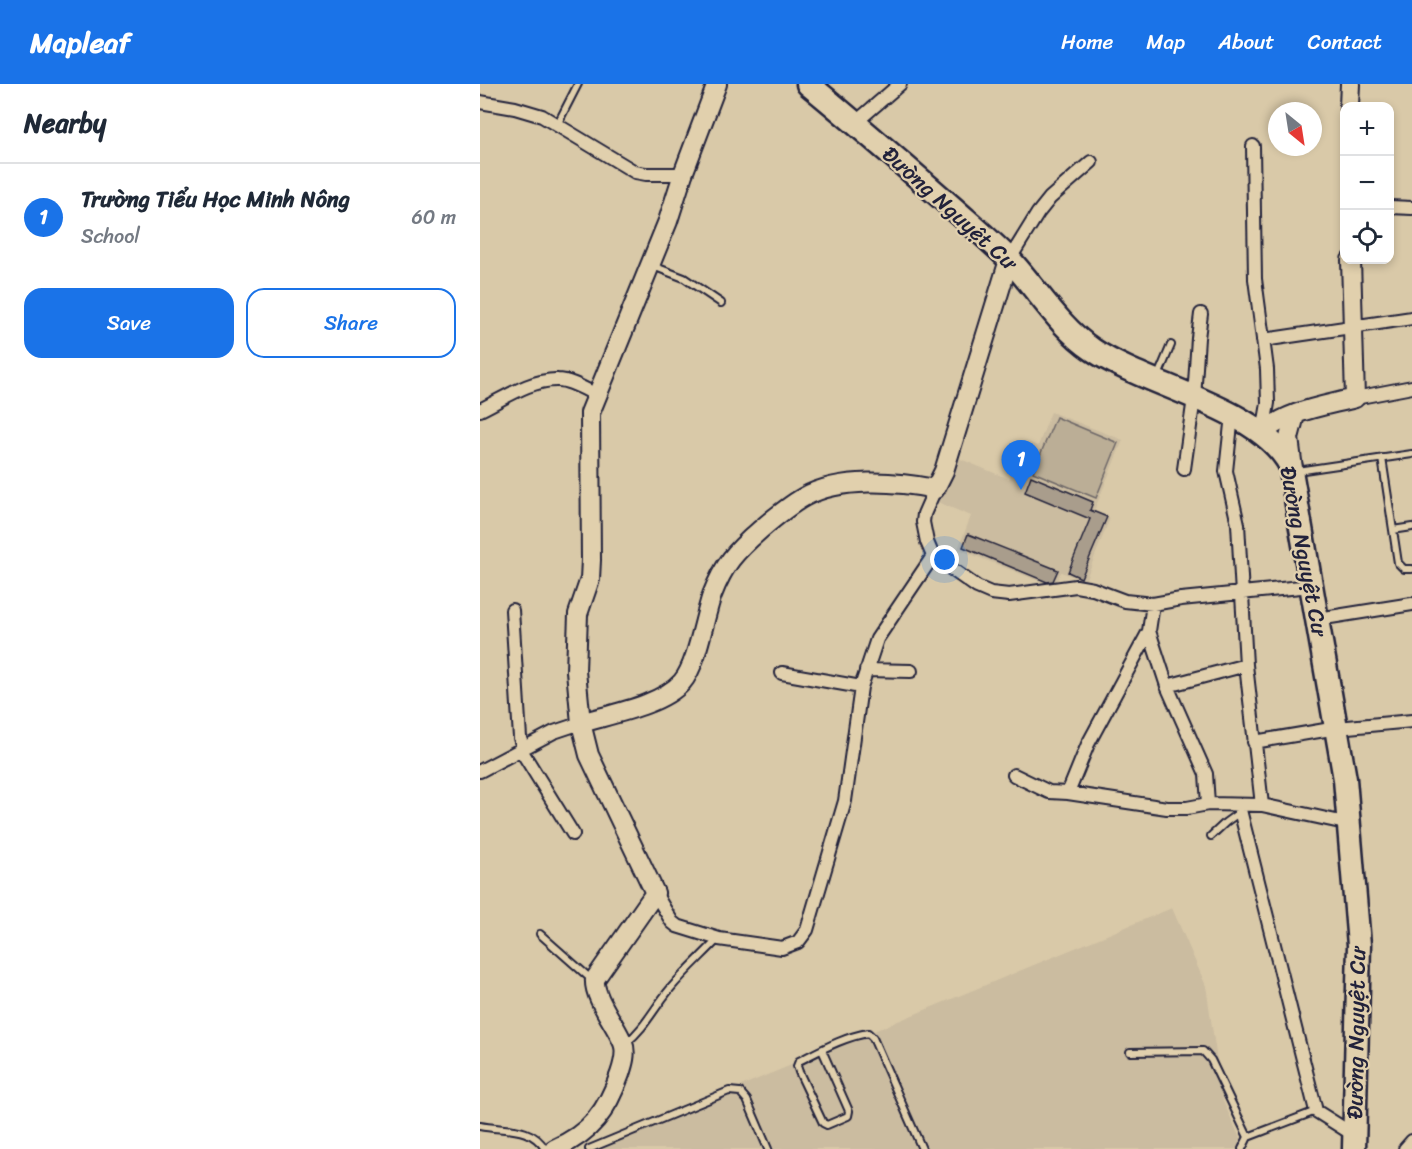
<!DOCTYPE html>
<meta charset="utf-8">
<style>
:root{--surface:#fff;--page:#f6f6f7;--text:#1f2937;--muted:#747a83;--line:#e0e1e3;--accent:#1a73e8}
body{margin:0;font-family:Sriracha,sans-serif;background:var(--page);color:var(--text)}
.controls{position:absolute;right:18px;top:18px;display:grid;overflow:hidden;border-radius:12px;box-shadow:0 3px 9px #0003}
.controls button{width:54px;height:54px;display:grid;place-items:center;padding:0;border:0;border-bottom:2px solid var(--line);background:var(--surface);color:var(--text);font:30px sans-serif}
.compass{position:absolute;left:788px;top:18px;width:54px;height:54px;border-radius:50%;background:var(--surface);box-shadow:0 3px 9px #0003;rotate:150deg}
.you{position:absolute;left:465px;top:476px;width:21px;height:21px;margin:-15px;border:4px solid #fff;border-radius:50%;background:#1a73e8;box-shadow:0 0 0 9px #1a73e833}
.badge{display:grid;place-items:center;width:39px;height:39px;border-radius:50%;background:var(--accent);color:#fff;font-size:20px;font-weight:700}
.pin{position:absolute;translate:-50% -50px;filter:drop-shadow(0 2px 3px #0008)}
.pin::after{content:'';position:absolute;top:32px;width:21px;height:18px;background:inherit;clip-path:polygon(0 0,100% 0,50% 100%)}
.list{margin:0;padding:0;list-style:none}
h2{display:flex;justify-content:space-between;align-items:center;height:78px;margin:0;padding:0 24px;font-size:26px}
h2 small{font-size:20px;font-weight:400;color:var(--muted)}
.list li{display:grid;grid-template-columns:39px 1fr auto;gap:18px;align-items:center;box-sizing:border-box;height:108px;padding:0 24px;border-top:2px solid var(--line)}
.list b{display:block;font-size:22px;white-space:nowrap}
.list p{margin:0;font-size:20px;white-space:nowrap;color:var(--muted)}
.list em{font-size:20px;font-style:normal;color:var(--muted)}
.actions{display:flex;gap:12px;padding:18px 24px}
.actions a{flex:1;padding:14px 0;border:2px solid var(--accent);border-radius:18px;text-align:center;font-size:21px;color:var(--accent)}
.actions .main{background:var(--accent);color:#fff}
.icon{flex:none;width:33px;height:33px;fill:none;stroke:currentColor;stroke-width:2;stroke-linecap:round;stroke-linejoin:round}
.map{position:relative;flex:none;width:932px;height:1065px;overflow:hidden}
header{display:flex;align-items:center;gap:36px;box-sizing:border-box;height:84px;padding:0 30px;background:var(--accent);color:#fff}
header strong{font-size:28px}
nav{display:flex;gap:33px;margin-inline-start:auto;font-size:21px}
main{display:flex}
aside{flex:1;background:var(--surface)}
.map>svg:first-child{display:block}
.built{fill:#cbbca0}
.green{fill:#bbae96;stroke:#6e6868;stroke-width:1.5}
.building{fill:#a99d8c;stroke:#22223b;stroke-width:1.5}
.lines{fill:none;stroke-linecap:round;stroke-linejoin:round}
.lane-casing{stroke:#22223b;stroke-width:10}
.street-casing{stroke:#22223b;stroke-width:16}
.secondary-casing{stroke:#22223b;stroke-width:22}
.highway-casing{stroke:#22223b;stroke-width:27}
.lane{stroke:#e1d0ad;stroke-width:6}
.street{stroke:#e1d0ad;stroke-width:12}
.secondary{stroke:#e1d0ad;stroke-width:18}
.highway{stroke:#e1d0ad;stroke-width:22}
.labels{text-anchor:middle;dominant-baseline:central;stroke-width:4.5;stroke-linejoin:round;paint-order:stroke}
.street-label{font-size:22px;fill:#22223b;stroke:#e1d0ad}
</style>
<header>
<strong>Mapleaf</strong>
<nav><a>Home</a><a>Map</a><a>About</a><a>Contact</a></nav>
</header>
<main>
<aside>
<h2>Nearby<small></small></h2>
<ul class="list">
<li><span class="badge">1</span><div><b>Trường Tiểu Học Minh Nông</b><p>School</p></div><em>60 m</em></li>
</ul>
<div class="actions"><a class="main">Save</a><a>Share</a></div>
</aside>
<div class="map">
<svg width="932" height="1065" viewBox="0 0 932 1065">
<rect width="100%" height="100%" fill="#d9c9a8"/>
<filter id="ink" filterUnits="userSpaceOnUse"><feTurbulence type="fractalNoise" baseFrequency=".0167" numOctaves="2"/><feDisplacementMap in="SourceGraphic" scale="12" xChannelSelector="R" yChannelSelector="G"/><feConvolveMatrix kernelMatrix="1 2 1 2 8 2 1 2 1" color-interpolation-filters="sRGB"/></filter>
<g filter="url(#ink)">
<path class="built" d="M571 328 643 356 614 427 630 434 605 497 581 488 574 503 478 465 491 432 455 417 473 372 529 395 544 357 558 362Z
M692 824 726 902 743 1017 765 1065H108Z"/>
<path class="green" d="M576 333 638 359 616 414 553 388Z"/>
<path class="building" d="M551 392 613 418 610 426 627 433 601 494 588 488 610 435 545 408Z
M488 450 578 486 573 497 567 498 483 463Z"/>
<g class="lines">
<g class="lane-casing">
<path id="lane" d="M77 41 98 0
M173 182 204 194 241 219
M678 292 691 261
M902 374 913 446 932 443
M817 387 932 370
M913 446 918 479 924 485H932
M731 752 746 738 760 728
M60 850 112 896
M146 959C165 944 174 924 190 905 205 887 222 872 238 855
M342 966 369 1027 368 1032 347 1041 343 1039 319 988 317 982 319 977C341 966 364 953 388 949L393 954 442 1065
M650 968 723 967 731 976 768 1053 836 1027
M0 1042C24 1047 51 1041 65 1065
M109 1065 249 1007 260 1008 267 1016 288 1065
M762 1065 768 1053"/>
</g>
<g class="street-casing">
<path id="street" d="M0 18 35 24 62 32 155 88 166 90H203
M375 39 420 0
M773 62 775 195 787 285 788 319 783 349
M910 123 932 124
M529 176 558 129 570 114 611 78
M783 256 932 234
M875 314 932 303
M0 326C23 315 51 295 78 296 90 296 106 306 117 311
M752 331 746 387 758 440 766 581 782 721
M704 385 714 314 718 254 721 230
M455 405 444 430 443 438 447 458 453 472 497 503 511 509 529 511 596 502 613 505 645 517 673 520 701 515 831 502
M673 520 669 547 608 660 588 709 687 724H707L728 720 782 721 870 740
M32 526 40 654 43 664
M838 535 932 520
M669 547 687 602 726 690 728 720
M386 586 431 587
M302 589 381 603
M687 602 766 581
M774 658 857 644 932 637
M41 666 93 750
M0 687 74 648 101 639
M534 691 569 708 588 709
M759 722 836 1027 874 1051
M175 809 192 838 197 842 239 855 302 864 318 858 327 846 365 717 381 603 397 555 453 472
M925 1065 932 1057"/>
</g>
<g class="secondary-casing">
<path id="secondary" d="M869 22 870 0
M783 349C806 327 845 322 875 314L871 176
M813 385 809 354 815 331
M101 639C131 630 182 621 202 598 217 581 224 534 232 511 244 480 255 468 280 446 294 434 308 422 324 413 360 393 416 397 455 405L464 387 529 176
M74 1065C111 1049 127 1027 140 990 143 981 147 969 143 959 136 941 113 913 115 895L175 809 109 671 101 639 96 587 98 530 110 495 111 476 110 329 188 137 203 90 237 0"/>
</g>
<g class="highway-casing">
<path id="highway" d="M328 0C377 40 425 82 473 124 492 141 512 158 530 176 557 205 579 243 613 266 668 303 779 323 810 381L865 695 879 861 874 1065"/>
</g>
<use href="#lane" class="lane"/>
<use href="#street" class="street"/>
<use href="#secondary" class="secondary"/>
<use href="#highway" class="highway"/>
</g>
</g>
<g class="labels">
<g class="street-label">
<text transform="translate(470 124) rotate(42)">Đường Nguyệt Cư</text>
<text transform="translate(824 467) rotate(79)">Đường Nguyệt Cư</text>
<text transform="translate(876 949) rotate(-89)">Đường Nguyệt Cư</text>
</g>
</g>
</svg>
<div class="controls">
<button>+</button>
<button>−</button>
<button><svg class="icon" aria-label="locate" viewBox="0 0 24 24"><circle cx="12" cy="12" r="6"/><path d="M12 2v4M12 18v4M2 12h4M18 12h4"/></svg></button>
</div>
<svg class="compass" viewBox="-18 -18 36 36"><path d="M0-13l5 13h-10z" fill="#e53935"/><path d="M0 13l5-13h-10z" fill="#747a83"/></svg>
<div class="you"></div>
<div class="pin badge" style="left:541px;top:406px">1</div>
</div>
</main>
